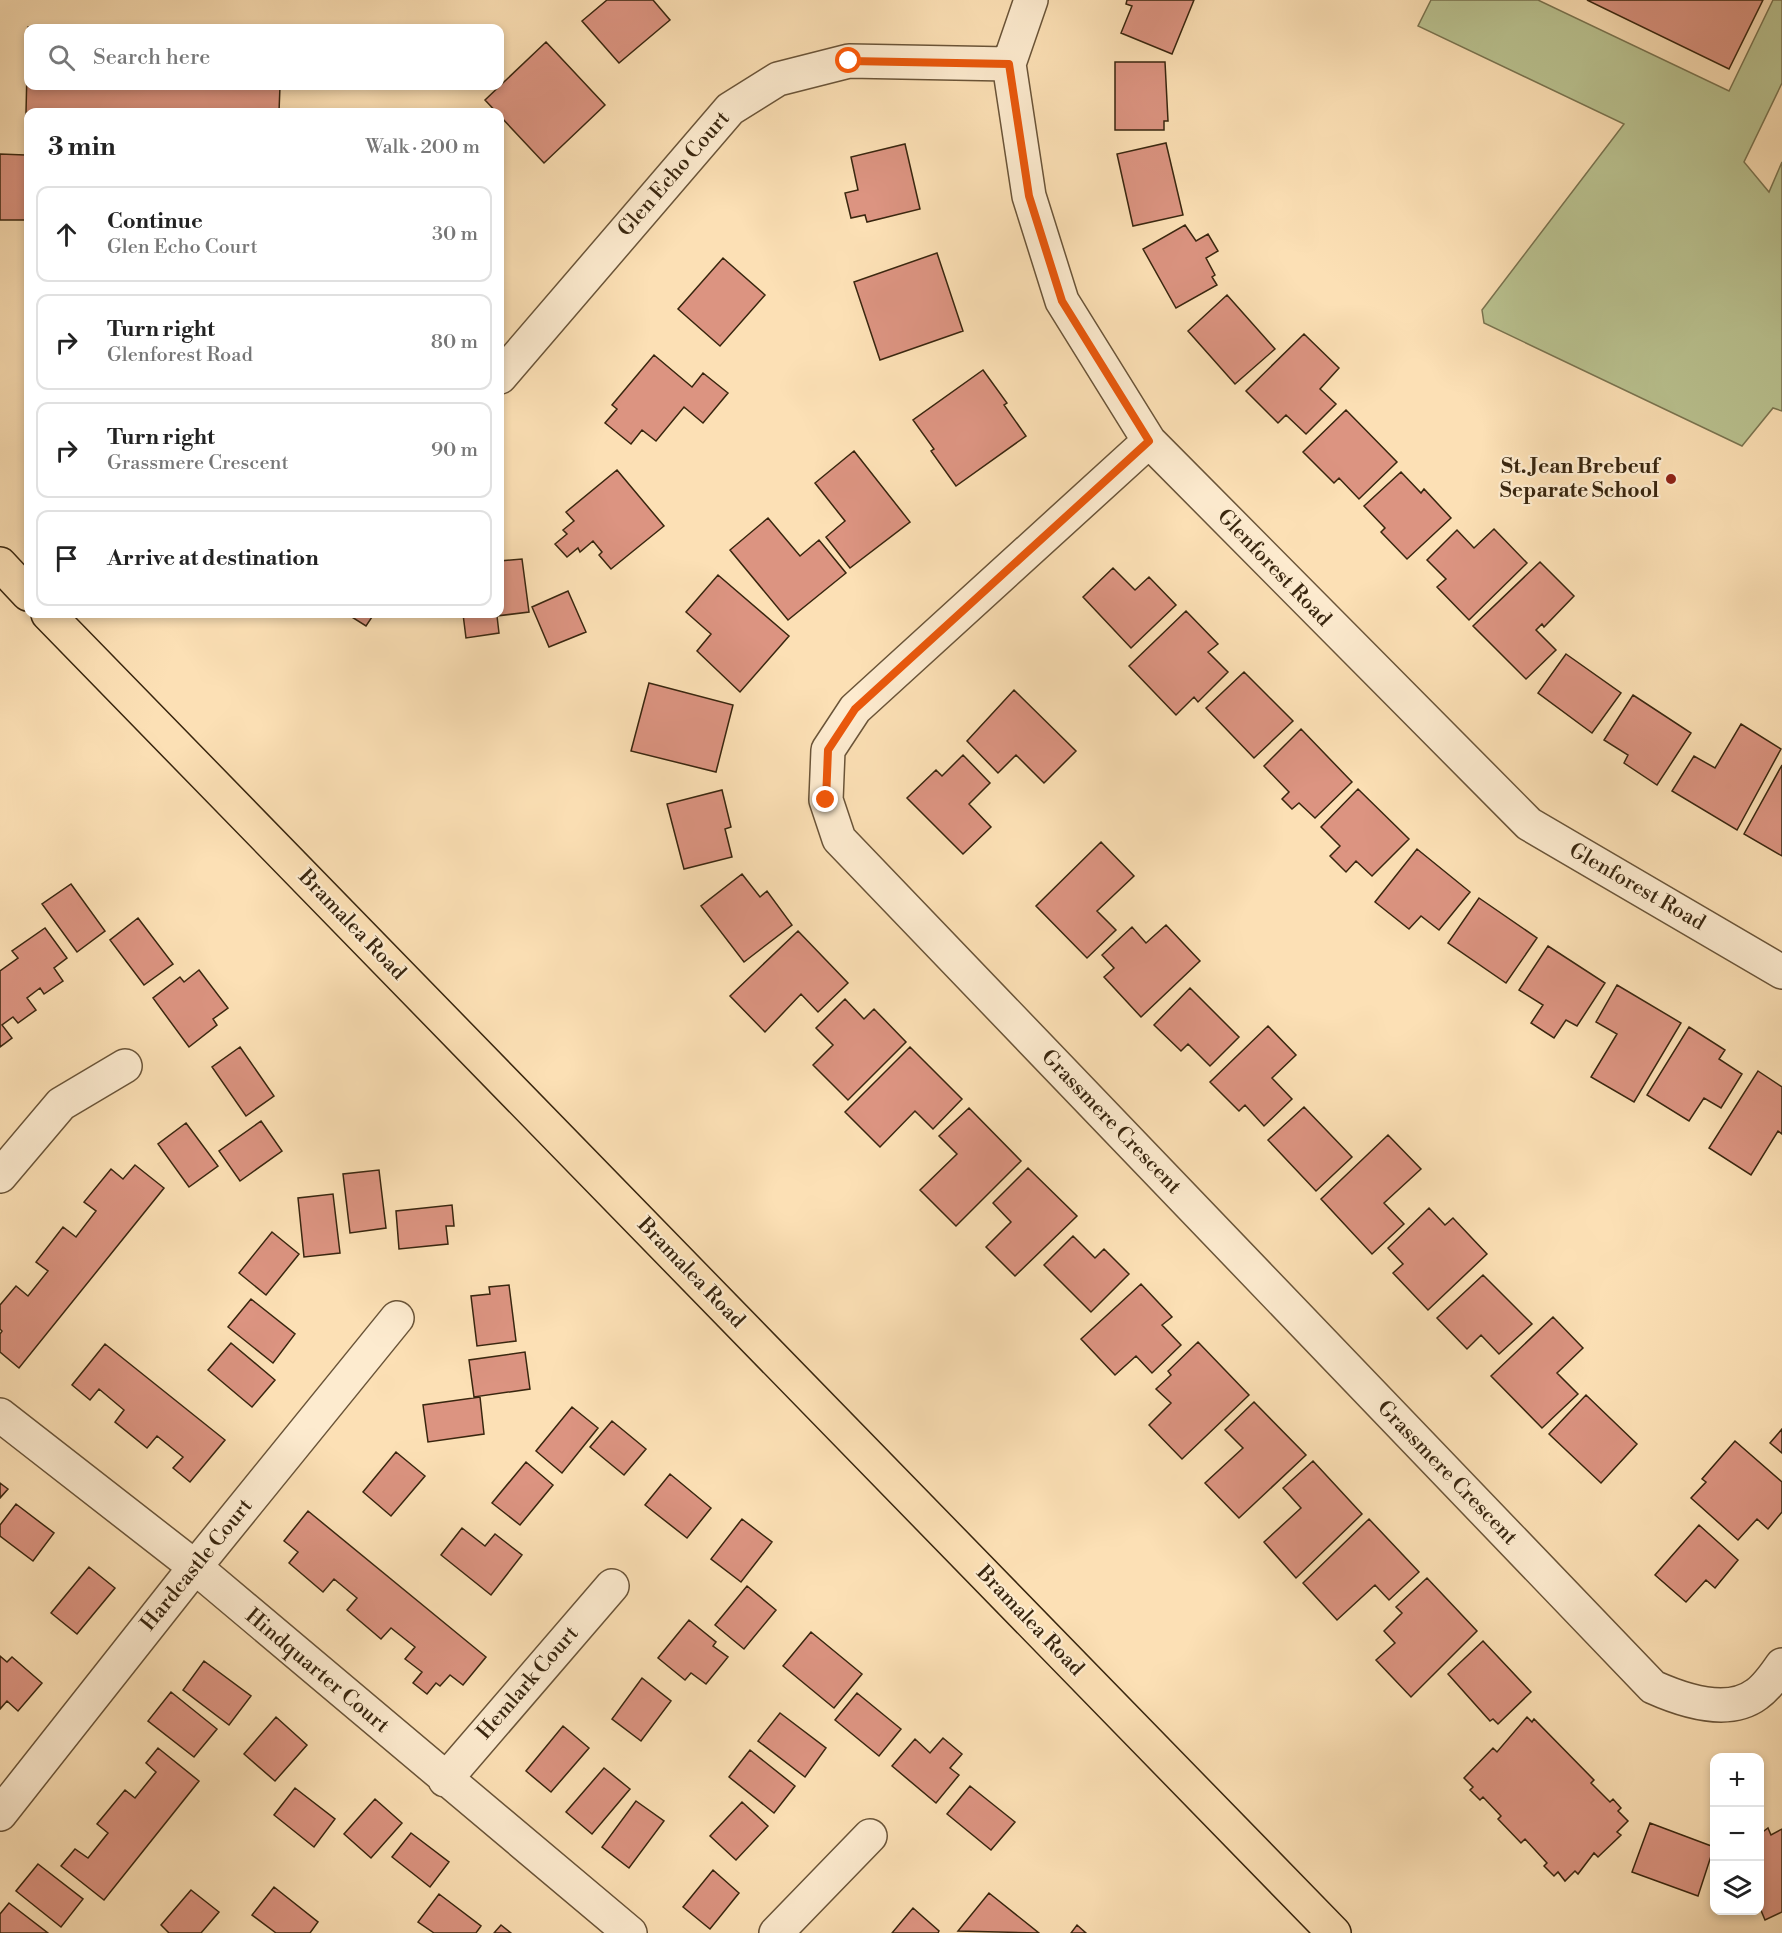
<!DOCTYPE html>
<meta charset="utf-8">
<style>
:root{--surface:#fff;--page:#f6f6f6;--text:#222;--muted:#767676;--line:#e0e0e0}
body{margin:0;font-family:"Libre Bodoni",serif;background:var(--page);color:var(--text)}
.controls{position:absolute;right:18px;bottom:18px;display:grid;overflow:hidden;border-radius:12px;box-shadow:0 3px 9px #0003}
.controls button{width:54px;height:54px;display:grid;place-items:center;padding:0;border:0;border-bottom:2px solid var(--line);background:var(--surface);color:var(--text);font:30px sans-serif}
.stop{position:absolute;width:18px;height:18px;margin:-14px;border:4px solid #ea580c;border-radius:50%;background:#fff}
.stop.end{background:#ea580c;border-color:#fff;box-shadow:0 2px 6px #0008}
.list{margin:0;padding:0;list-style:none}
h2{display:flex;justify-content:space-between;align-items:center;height:78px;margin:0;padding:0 24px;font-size:26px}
h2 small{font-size:20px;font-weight:400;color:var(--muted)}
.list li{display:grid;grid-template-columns:39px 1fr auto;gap:18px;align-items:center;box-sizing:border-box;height:96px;margin:0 12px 12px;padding:0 12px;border:2px solid var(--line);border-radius:12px}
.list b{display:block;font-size:22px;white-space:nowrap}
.list p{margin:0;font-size:20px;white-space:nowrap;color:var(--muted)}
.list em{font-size:20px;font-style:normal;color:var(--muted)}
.icon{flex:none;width:33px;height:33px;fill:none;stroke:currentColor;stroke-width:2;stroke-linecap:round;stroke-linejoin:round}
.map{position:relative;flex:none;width:1782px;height:1933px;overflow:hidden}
.search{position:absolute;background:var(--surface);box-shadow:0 3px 9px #0003;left:24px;top:24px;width:480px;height:66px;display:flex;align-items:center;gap:15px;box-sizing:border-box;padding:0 21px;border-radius:12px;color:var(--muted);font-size:22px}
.panel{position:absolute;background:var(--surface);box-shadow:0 3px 9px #0003;left:24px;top:108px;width:480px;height:510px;border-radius:12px}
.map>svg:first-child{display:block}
.green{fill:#bac391;stroke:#7a7450;stroke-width:1.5}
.building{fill:#dc9481;stroke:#39260f;stroke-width:1.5}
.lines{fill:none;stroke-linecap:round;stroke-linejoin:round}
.minor-casing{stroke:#6a5438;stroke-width:36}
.major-casing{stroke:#39260f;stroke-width:36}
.minor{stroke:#fdebcf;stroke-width:33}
.major{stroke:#fce0b5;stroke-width:33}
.route{stroke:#ea580c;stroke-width:8}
.poi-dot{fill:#8f2418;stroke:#fdebcf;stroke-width:2}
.labels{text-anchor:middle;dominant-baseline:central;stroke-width:4.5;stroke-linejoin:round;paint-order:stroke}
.street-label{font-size:21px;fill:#39260f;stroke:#fdebcf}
.poi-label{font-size:21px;font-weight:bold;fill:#39260f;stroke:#fdebcf;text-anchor:end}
</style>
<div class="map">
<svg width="1782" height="1933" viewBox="0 0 1782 1933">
<rect width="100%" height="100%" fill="#fce0b5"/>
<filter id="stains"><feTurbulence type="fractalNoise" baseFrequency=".00333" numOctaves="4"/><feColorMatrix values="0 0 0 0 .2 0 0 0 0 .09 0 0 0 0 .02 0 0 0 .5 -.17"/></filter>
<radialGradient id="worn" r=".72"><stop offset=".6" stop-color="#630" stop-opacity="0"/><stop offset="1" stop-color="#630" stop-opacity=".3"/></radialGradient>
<path class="green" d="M1431 0H1538L1729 91 1773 0H1782V83L1744 162 1769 192 1782 162V411L1773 408 1742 446 1484 323 1482 310 1624 124 1418 26Z"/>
<path class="building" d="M607 0H653L670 20 619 63 582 21Z
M1127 0H1194L1172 54 1121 33 1132 6 1126 4Z
M1587 0H1763L1729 69Z
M28 27 81 28H28V86H280L279 112H28V220H0V154L25 155Z
M546 42 605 105 544 163 485 100Z
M1115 62H1165L1168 121H1164V130H1115Z
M1166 143 1183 215 1133 226 1117 154Z
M905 144 920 209 867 222 865 215 851 218 845 193 858 190 851 157Z
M1185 225 1196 241 1208 234 1218 251 1206 258 1215 275 1212 277 1217 285 1176 308 1143 249Z
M937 253 963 331 880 360 854 282Z
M723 258 765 295 720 346 678 309Z
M1227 295 1275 349 1235 384 1188 331Z
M1304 334 1339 368 1320 389 1336 404 1306 434 1286 415 1278 423 1246 391Z
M654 355 692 387 703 373 728 393 703 423 684 407 656 441 642 430 631 444 605 423 617 409 612 405Z
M983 370 1007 403 1004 405 1026 436 956 486 931 451 934 449 913 420Z
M1346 410 1397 462 1359 499 1339 478 1334 483 1303 452Z
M854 451 910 522 850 568 826 537 845 521 815 483Z
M617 470 664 526 611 569 599 555 602 552 593 541 580 552 578 548 567 557 555 544 567 534 563 530 574 521 566 512Z
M1401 472 1421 493 1424 489 1451 518 1407 559 1381 532 1385 528 1364 506Z
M768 518 800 556 819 540 846 573 788 620 730 550Z
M1494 529 1527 563 1469 620 1437 587 1446 579 1427 560 1457 530 1474 548Z
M522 559 529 612 497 616 499 633 466 638 463 614H500V561Z
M1540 562 1574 596 1544 627 1542 624 1536 630 1556 650 1526 679 1473 626Z
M1113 568 1135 590 1149 577 1176 605 1131 648 1083 597Z
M718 575 789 636 740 692 697 651 711 634 686 612Z
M568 591 586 632 549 647 532 607Z
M1186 611 1218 644 1208 652 1228 672 1198 702 1194 697 1176 715 1129 666Z
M347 614H374L366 626Z
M1566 654 1621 693 1592 733 1538 693Z
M1244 672 1293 721 1254 758 1206 708Z
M649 683 733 705 716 772 631 751Z
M1014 690 1076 751 1044 783 1016 755 998 773 967 741Z
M1633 695 1691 733 1657 785 1624 763 1628 755 1604 740Z
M1741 724 1781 749 1737 830 1672 791 1694 756 1715 768Z
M1301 729 1352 782 1315 818 1299 803 1292 809 1282 799 1289 792 1264 766Z
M963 755 990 783 969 804 991 827 963 854 907 798 936 770 942 776Z
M1782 765V856L1744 834Z
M1358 789 1409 839 1372 876 1356 861 1346 872 1330 856 1340 846 1321 827Z
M722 790 731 827 725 829 732 857 684 869 667 804Z
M1101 842 1134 876 1097 911 1116 930 1087 958 1036 906Z
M1417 849 1470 892 1439 930 1421 916 1409 929 1375 902Z
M742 874 760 897 767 891 792 925 744 962 701 906Z
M71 884 105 931 77 952 42 904Z
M1479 898 1537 938 1506 983 1448 943Z
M138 918 173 964 144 985 110 940Z
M1166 925 1200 961 1141 1017 1104 977 1114 968 1102 955 1132 927 1146 943Z
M45 928 67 958 54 968 63 981 44 994 40 988 27 998 36 1010 18 1023 13 1017 2 1025 12 1038 0 1047V971L18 958 12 951Z
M798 931 848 983 818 1012 801 994 765 1032 730 996Z
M1548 946 1605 983 1577 1026 1566 1020 1554 1038 1531 1023 1543 1005 1519 990Z
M199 970 228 1008 213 1019 217 1025 189 1047 153 998 180 977 184 982Z
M1617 985 1681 1023 1634 1102 1591 1077 1617 1034 1596 1022Z
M1190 988 1239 1037 1210 1066 1188 1044 1181 1051 1154 1025Z
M845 999 864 1019 874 1009 906 1042 848 1100 813 1065 833 1045 816 1028Z
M1268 1026 1296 1055 1272 1078 1292 1099 1264 1126 1245 1105 1239 1111 1210 1082Z
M1689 1027 1725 1050 1719 1059 1742 1074 1721 1108 1704 1098 1689 1121 1647 1095Z
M240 1047 274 1096 246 1116 212 1067Z
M910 1047 962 1099 933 1129 915 1111 880 1147 845 1112Z
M1758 1071 1782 1087V1134L1778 1131 1751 1175 1709 1148Z
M1304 1107 1352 1157 1316 1191 1268 1140Z
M969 1108 1021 1161 956 1226 920 1190 957 1154 939 1136Z
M261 1121 282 1151 240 1181 219 1151Z
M186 1123 218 1166 189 1187 158 1144Z
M1388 1135 1421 1169 1384 1203 1404 1224 1372 1254 1321 1199Z
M135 1165 164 1188 19 1368 0 1352V1334L2 1331 0 1329V1305L16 1286 28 1296 48 1271 36 1262 63 1227 76 1237 96 1211 84 1202 111 1169 123 1179Z
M1028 1168 1077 1216 1015 1276 986 1247 1011 1222 993 1203Z
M379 1170 386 1228 350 1233 343 1174Z
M333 1194 340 1253 304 1257 298 1198Z
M452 1205 454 1226H446L448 1244 399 1249 396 1211Z
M1429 1208 1445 1225 1453 1218 1487 1254 1428 1310 1393 1273 1403 1264 1388 1248Z
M272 1232 299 1254 266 1295 239 1273Z
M1073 1236 1095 1258 1104 1249 1129 1274 1091 1312 1044 1265Z
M1483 1275 1532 1324 1499 1354 1481 1335 1467 1349 1437 1318Z
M1141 1284 1172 1317 1162 1325 1181 1345 1152 1373 1136 1356 1115 1375 1081 1339Z
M509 1285 516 1341 477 1346 471 1296 490 1294 489 1287Z
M251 1299 295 1334 273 1363 228 1327Z
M1553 1317 1583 1348 1557 1373 1578 1394 1542 1428 1491 1376Z
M1198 1342 1249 1395 1182 1459 1149 1425 1171 1403 1156 1389 1171 1375 1168 1371Z
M231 1343 275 1380 252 1407 208 1370Z
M105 1344 225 1440 190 1482 173 1468 183 1457 157 1436 147 1448 115 1422 124 1410 99 1389 90 1400 72 1385Z
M525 1352 530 1389 474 1397 469 1360Z
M1586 1395 1637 1444 1601 1483 1549 1434Z
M480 1397 484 1434 428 1442 423 1405Z
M1254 1402 1306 1455 1239 1518 1205 1483 1243 1448 1225 1430Z
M572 1407 598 1428 562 1473 536 1451Z
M612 1421 646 1449 624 1475 590 1447Z
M1782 1429V1453L1770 1443Z
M1735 1441 1782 1482V1512L1768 1529 1757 1519 1738 1540 1691 1498 1706 1482 1702 1479Z
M396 1452 425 1476 391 1516 363 1492Z
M1313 1461 1362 1514 1296 1578 1264 1542 1301 1508 1283 1488Z
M526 1462 553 1485 520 1525 492 1503Z
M670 1474 711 1508 687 1538 645 1505Z
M0 1483 8 1489 0 1498Z
M16 1504 54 1533 33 1561 0 1536V1525Z
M308 1511 486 1657 463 1685 450 1675 440 1686 436 1683 427 1694 413 1683 422 1672 405 1659 415 1647 391 1628 381 1639 347 1610 357 1598 334 1579 323 1592 289 1563 298 1552 284 1541Z
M742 1519 772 1542 741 1582 711 1559Z
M1369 1519 1419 1572 1389 1600 1375 1585 1337 1620 1303 1583Z
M1699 1525 1738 1560 1715 1588 1706 1580 1686 1602 1655 1575Z
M462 1528 485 1546 495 1534 522 1555 491 1595 441 1555Z
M89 1567 115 1588 77 1634 51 1613Z
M1427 1578 1477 1631 1411 1697 1376 1660 1395 1643 1384 1631 1402 1613 1396 1607Z
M747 1586 776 1610 744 1649 715 1625Z
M689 1620 716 1642 713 1646 728 1657 706 1684 691 1673 685 1680 658 1658Z
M811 1632 862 1674 834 1708 783 1666Z
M1483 1641 1531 1692 1498 1724 1493 1719 1490 1721 1448 1674Z
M0 1656 7 1662 12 1657 42 1683 18 1711 7 1701 0 1709Z
M204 1661 251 1696 229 1725 183 1690Z
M642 1678 671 1701 641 1741 612 1719Z
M171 1692 217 1729 194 1757 148 1721Z
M857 1693 901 1729 879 1756 835 1720Z
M780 1713 826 1748 805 1777 758 1741Z
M276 1717 307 1745 275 1781 244 1754Z
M1527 1717 1532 1722 1534 1719 1594 1780 1591 1783 1610 1802 1613 1799 1621 1808 1618 1811 1628 1821 1617 1832 1621 1835 1598 1857 1594 1853 1578 1874 1575 1871 1565 1881 1558 1872 1554 1876 1544 1866 1547 1863 1525 1839 1521 1843 1498 1819 1501 1816 1483 1797 1480 1800 1470 1790 1473 1787 1464 1778 1493 1748 1497 1752Z
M563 1726 589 1748 551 1792 526 1771Z
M943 1738 962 1754 950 1768 959 1775 936 1803 892 1766 915 1739 930 1753Z
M158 1748 199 1781 104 1900 61 1866 75 1849 88 1858 108 1833 97 1824 125 1790 135 1798 156 1772 146 1763Z
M750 1750 795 1786 774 1813 729 1777Z
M604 1768 630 1789 592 1834 566 1812Z
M970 1786 1015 1822 991 1850 947 1814Z
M295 1788 335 1819 314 1847 274 1815Z
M375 1799 402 1823 371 1858 344 1834Z
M636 1801 664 1821 629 1868 602 1847Z
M742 1802 768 1826 736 1860 710 1836Z
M1650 1823 1714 1847 1698 1896 1632 1872Z
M1768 1828 1771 1835 1782 1829V1912L1765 1920 1760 1908V1834Z
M411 1833 449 1862 430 1887 392 1857Z
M38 1864 83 1899 61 1927 16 1891Z
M713 1870 739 1893 710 1929 683 1907Z
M274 1887 318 1922 310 1933H276L252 1915Z
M191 1890 219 1912 201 1933H169L161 1925Z
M989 1893 1039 1933 958 1931Z
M439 1894 481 1926 476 1933H434L418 1922Z
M9 1903 48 1933H0V1914Z
M913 1908 939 1931 938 1933H892Z
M501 1925 511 1933H494Z
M1077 1925 1086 1933H1071Z"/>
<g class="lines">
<g class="minor-casing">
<path id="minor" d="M1031 0 1009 64 1029 196 1062 301 1149 441 1529 824 1782 972
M500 377 730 109 778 79 849 61 1009 64
M1149 441 855 709 828 750 826 800 839 839 1653 1687C1682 1700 1728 1716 1757 1694 1767 1687 1775 1675 1782 1665
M0 1176 61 1104 125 1066
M0 1415 195 1567 630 1933
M445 1780 612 1586
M0 1814 195 1567 397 1318
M776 1933 870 1836"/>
</g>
<g class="major-casing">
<path id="major" d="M0 564 28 594
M48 614 1334 1933"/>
</g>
<use href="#minor" class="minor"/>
<use href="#major" class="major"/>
</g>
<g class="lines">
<path class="route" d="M826 800 828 750 855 709 1149 441 1062 301 1029 196 1009 64 849 61"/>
</g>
<circle class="poi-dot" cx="1671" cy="479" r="6"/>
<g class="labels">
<g class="street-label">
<text transform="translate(674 174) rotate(-49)">Glen Echo Court</text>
<text transform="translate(1274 568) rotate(46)">Glenforest Road</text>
<text transform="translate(1637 887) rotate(30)">Glenforest Road</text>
<text transform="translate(352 925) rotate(46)">Bramalea Road</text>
<text transform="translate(1111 1122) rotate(46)">Grassmere Crescent</text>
<text transform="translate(691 1273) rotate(46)">Bramalea Road</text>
<text transform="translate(1447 1473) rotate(46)">Grassmere Crescent</text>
<text transform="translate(197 1565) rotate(-51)">Hardcastle Court</text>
<text transform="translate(1030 1621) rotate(46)">Bramalea Road</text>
<text transform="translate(317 1671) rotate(40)">Hindquarter Court</text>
<text transform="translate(528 1683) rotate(-49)">Hemlark Court</text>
</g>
<g class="poi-label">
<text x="1659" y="467">St. Jean Brebeuf<tspan x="1659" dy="24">Separate School</tspan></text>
</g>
</g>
<rect width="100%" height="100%" filter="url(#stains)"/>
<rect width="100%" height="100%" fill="url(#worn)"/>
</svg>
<div class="controls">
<button>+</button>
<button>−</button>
<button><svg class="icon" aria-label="layers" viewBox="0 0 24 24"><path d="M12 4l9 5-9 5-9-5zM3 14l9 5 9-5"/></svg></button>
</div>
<div class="stop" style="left:849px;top:61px"></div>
<div class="stop end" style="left:826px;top:800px"></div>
<div class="search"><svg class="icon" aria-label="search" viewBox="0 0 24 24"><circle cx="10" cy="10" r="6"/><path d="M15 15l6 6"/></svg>Search here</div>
<section class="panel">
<h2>3 min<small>Walk · 200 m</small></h2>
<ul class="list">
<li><svg class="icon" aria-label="ahead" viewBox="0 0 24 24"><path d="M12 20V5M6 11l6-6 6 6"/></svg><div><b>Continue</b><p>Glen Echo Court</p></div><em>30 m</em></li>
<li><svg class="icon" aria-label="right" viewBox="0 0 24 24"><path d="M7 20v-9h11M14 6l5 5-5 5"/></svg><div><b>Turn right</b><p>Glenforest Road</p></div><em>80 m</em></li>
<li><svg class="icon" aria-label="right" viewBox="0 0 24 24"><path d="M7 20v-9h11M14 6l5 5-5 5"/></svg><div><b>Turn right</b><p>Grassmere Crescent</p></div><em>90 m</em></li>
<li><svg class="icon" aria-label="arrive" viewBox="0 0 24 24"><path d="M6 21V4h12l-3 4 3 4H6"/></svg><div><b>Arrive at destination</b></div></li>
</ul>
</section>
</div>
